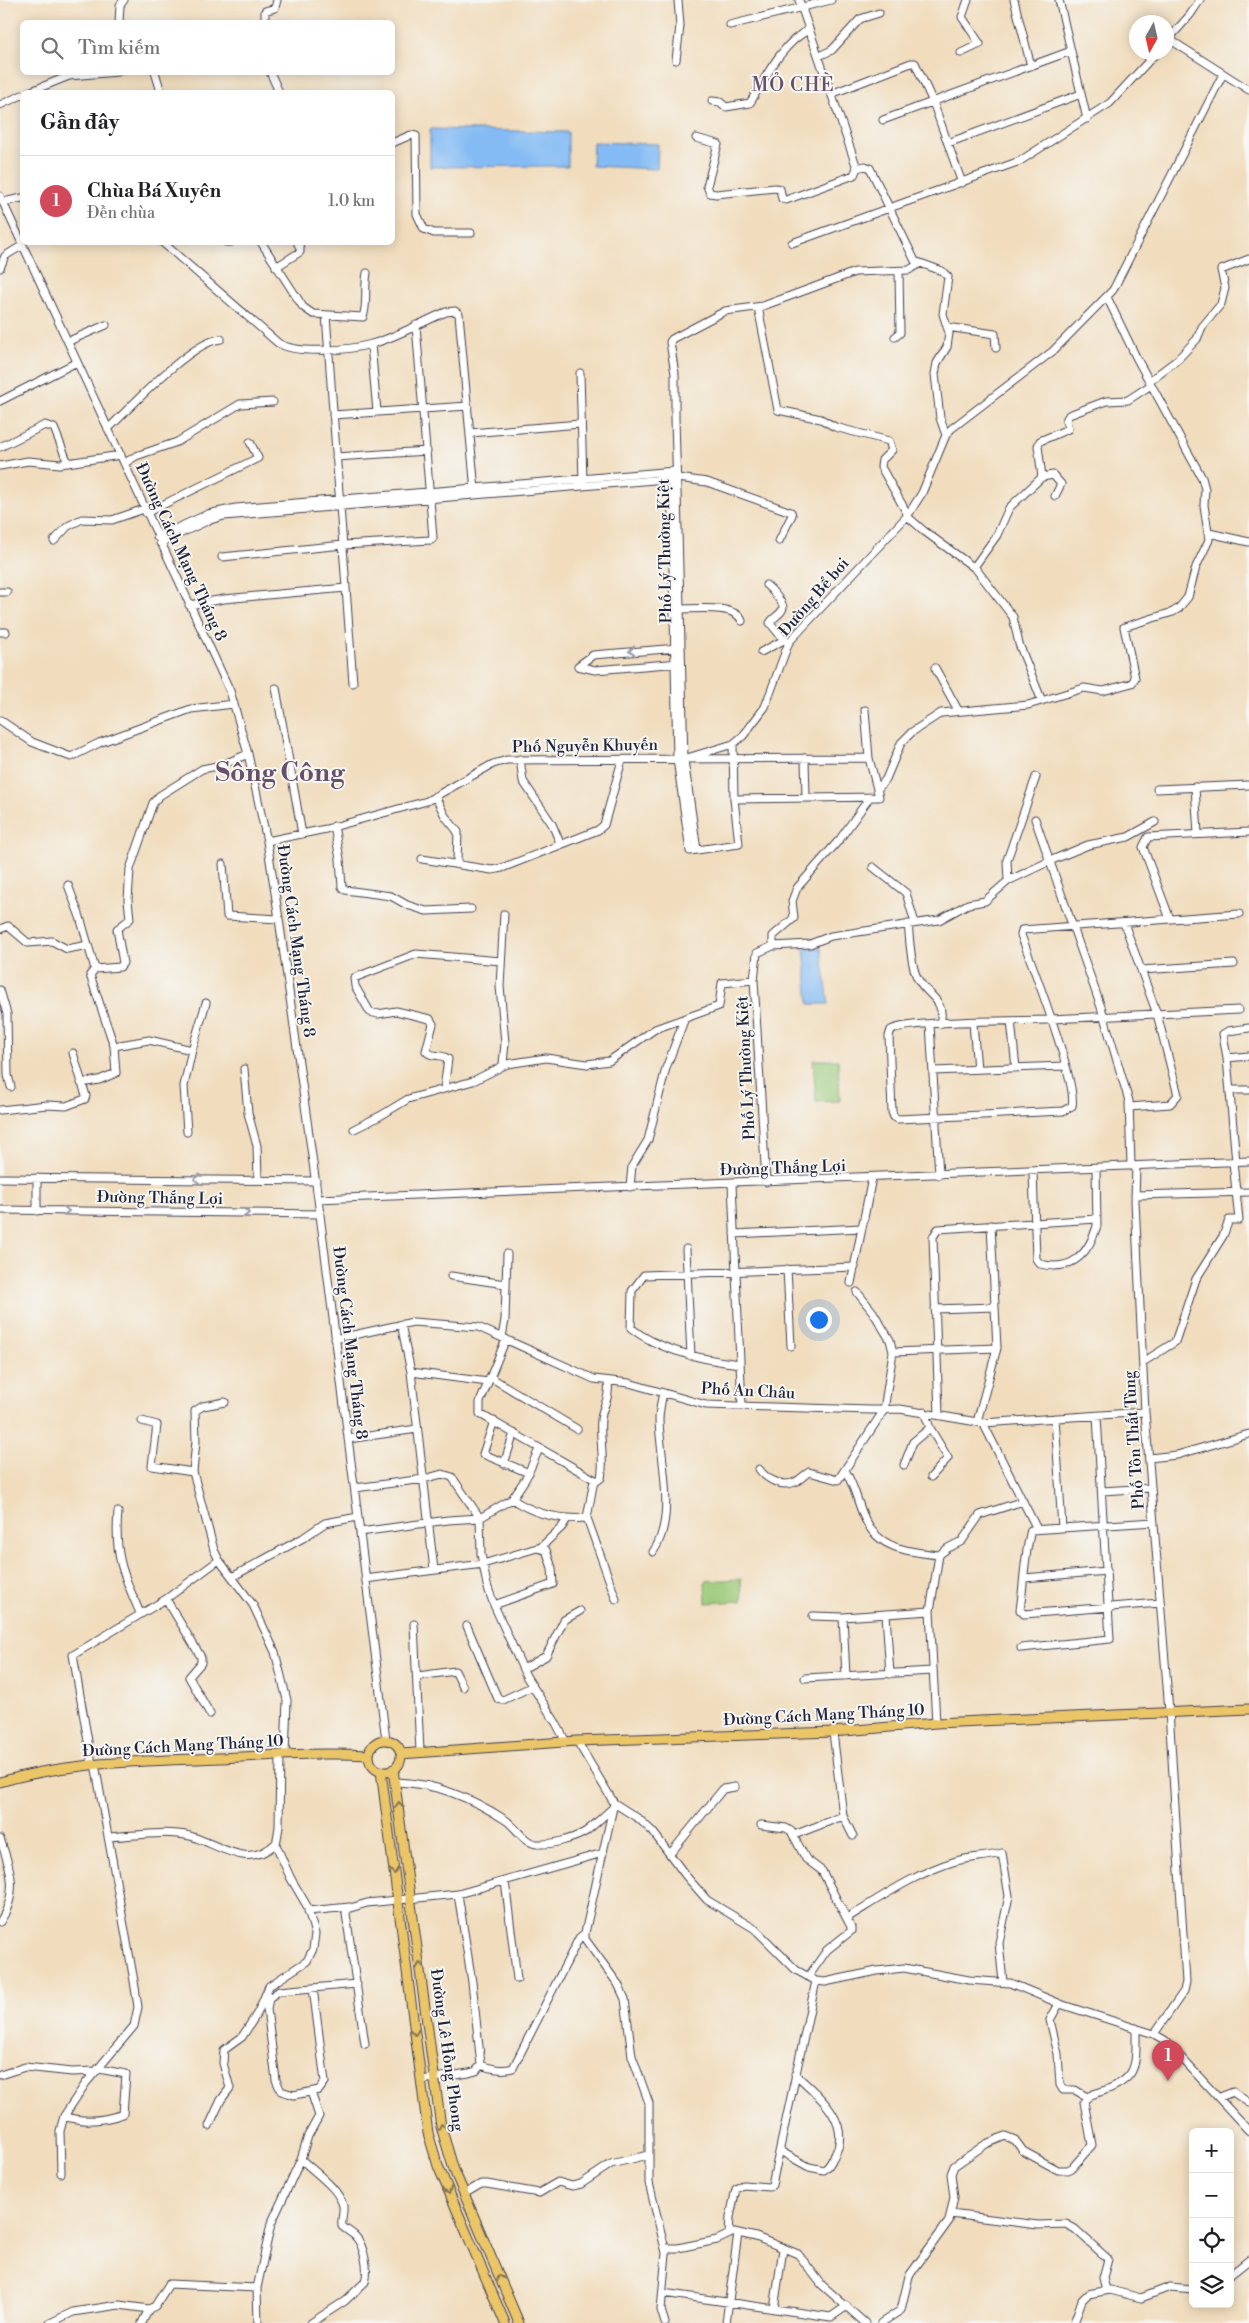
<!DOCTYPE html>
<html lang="vi">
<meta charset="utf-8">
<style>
:root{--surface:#fff;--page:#f2f2f2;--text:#202124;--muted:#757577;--line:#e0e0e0;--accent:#d1495b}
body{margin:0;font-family:"Libre Bodoni",serif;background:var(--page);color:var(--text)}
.controls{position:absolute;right:15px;bottom:15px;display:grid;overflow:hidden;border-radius:8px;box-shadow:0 2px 12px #0003}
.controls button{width:45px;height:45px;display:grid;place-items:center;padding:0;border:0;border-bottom:1px solid var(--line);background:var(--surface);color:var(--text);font:25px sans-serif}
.compass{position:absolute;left:1129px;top:15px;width:45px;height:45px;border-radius:50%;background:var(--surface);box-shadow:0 2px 12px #0003;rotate:188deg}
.you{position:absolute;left:818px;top:1319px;width:18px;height:18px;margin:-12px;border:4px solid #fff;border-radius:50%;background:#1a73e8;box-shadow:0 0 0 8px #1a73e833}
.badge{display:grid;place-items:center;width:32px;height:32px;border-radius:50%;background:var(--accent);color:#fff;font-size:16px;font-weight:700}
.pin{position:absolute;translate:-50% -41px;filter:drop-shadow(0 1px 2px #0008)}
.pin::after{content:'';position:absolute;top:26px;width:18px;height:15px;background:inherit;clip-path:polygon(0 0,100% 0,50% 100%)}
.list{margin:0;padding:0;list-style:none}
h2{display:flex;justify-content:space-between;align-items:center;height:65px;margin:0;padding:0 20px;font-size:21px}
h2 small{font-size:16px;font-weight:400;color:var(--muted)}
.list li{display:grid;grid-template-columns:32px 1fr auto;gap:15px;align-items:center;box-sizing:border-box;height:90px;padding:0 20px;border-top:1px solid var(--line)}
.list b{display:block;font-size:19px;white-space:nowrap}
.list p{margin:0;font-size:16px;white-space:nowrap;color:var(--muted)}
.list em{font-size:16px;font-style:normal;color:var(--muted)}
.icon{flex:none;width:28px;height:28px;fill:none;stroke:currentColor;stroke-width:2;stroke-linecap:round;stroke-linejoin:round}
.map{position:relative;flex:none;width:1249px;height:2323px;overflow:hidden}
.search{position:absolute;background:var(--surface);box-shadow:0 2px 12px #0003;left:20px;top:20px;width:375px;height:55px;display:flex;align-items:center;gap:12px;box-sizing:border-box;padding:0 18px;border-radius:8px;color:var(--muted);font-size:19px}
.panel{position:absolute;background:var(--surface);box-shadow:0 2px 12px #0003;left:20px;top:90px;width:375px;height:155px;border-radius:8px}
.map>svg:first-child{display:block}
.green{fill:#99c876;stroke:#5e7558}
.water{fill:#84bbf4;stroke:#536e98}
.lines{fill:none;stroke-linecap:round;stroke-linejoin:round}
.minor-casing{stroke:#413e4f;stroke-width:9}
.major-casing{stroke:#413e4f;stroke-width:11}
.minor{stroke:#fff;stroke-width:7}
.major{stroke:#ebc669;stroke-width:9}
.oneway{stroke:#9c9ca7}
.oneway2{stroke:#867452}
.labels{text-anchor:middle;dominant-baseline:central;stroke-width:4;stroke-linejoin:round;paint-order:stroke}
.street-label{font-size:16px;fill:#22223b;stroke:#f6f6f2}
.quarter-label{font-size:19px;letter-spacing:1px;fill:#66506a;stroke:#f6f6f2}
.town-label{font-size:26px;font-weight:bold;fill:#66506a;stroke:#f6f6f2}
</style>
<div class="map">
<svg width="1249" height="2323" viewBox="0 0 1249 2323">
<rect width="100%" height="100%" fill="#f6f6f2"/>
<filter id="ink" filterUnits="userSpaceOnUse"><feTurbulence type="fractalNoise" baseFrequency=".02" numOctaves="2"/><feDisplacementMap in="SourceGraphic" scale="10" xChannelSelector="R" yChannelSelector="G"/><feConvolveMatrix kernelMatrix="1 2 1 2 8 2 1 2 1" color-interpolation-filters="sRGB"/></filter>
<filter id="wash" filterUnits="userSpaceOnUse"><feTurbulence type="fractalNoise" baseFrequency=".0096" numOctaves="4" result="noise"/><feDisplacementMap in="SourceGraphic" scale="20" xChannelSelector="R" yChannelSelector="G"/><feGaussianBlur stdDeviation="1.12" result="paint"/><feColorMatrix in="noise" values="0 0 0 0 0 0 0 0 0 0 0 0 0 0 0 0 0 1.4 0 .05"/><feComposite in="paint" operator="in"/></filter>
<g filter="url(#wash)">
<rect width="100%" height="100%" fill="#f1ddbe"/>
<path class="green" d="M813 1060H838L840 1101 816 1102Z
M741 1579 742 1601 706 1603 705 1581Z"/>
<path class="water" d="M430 129 568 132V166L430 167Z
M593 142 658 144 657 169 592 166Z
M804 948H821L829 1004H809Z"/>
</g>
<g filter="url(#ink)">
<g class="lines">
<g class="minor-casing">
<path id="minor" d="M1014 0 1031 66
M1059 0 1087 119
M119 22 120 5 124 0
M265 22V11L275 8 277 0
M730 25 831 0
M1169 39 1249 90
M1166 42 1190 15 1200 0
M961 53 980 44 962 17 968 0
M819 56 832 50 860 19 879 13
M676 60 680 26 678 0
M155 72 161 92
M270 72 279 92
M29 92 69 76 118 72
M831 94 911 63H915L933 102 962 183
M712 101 720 102 726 107 750 103C764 80 783 41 809 30
M0 105 22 95
M883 120 1071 51
M696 138 718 144 707 186 710 193 716 194 775 188 780 189 782 199 786 200 854 175 857 168 799 0
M392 143 411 135 416 136 417 214 424 229 434 233H471
M948 143 1081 94
M857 168 865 166 870 168 915 261 942 271 948 277 943 314 949 333 947 347 937 363 935 374 940 418 946 435
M0 196 230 691 248 754 267 841 279 919 318 1199 386 1740
M3 202 22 198
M162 242 278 343C298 355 349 350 372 344 397 337 422 322 446 312L455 311 459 314 475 491
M226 242H231
M261 242 303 307 313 314 363 317C368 303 364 288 367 273
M792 243 1020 161 1110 103 1157 52
M276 267 300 252V248L297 242
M0 268 5 256 23 245
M758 307 778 410 821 419 835 427 889 441 892 450 882 460 881 467 908 515
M326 315 353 683
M947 327 995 334 996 348
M895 337 900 333 899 271
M69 341 106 325
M371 344 377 412
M580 373 583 482
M1149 381 1177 360 1197 339 1202 327 1221 304 1225 288 1221 270 1249 259
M0 401 77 362
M333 415 468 406
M108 429C131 407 191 341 221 339
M470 433 580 424
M0 447 45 425 54 428 68 463
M336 457 427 451
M125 463 136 456 177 442 240 404 273 402
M0 466 28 461 60 464 121 455
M671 472 677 759 690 851 739 844 734 799 733 744 743 736 765 707 789 642 908 515 922 493 946 435 951 429 1053 351 1113 290 1223 74
M1055 496 1061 484 1053 475 1042 477 1038 446 1040 441 1068 429 1066 420 1069 415 1106 401 1128 400 1151 385
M146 513 258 458 250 442
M907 516 924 531 976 569 1013 617 1019 644 1042 701
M1209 533 1249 542
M157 537 208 514 236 508 675 471
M54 541 68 526 82 519 112 520 144 509
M160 543 207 521 224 516 678 478 707 482 791 512 792 515 779 541
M222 557 343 545 431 540 433 538 416 325
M974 567 997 535 1009 508 1042 477
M766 585C770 588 784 603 783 608 782 614 772 618 770 623L784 640
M0 592H7
M189 605 224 599 346 588
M680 609C695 609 736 604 742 621
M0 632H6
M761 652 784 640 788 641
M578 666 593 655 678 648
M578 666 595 670 680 663
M935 668 958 710
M276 688 302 834
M0 720 32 742 71 757 99 743 191 709 234 704
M687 758 733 744
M805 758 806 798
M520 759 523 781 552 824 560 843
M1195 787 1198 834
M1157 789 1249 785
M877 790 886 779 901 743 912 732 941 713 1028 705 1084 688 1103 691 1132 683 1135 678 1124 627 1173 612 1179 608 1188 597 1196 567 1209 540 1204 505 1205 489 1202 478 1136 357 1107 297
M435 796 445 816 458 832 457 862
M734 799 879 797 869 758 865 710
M1035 819 1101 1007 1129 1101 1131 1166
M334 826 340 859 342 887 345 890 391 896 407 905 426 911 471 909
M267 841 326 829 427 801 493 764 507 760 869 758
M697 850 684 760 675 417V374L670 342 672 339 725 311 763 306 855 272 909 270 919 264
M422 859 492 870 502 868 598 830 604 825 622 760
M223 864 227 916 279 919
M873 867 906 893 915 923
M1008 881 1007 860 1036 777
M68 885 80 917 95 969
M1239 914 1022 930 1021 935C1032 964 1078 1084 1072 1106L1063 1111 898 1119 894 1117 892 1112 889 1036 891 1030C907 1020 1020 1021 1047 1020L1051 1019C1114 1016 1177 1013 1239 1010
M1170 919 1143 847 1148 837 1249 832
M1124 923 1157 1014 1178 1095 1170 1104 1129 1107
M908 924C910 940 910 960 916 975 924 996 947 997 940 1024
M0 929 8 926 28 943 52 941 67 949 88 945
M773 946V936L794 918 792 901 797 888 840 839 870 797
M1141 970 1234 964
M0 990 7 1014 8 1075 11 1087
M1011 1021 1016 1068
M973 1023 977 1069
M930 1024 939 1175
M1249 1028 1228 1031 1223 1034 1227 1058 1249 1056
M114 1046 149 1040 192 1050
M1227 1058 1236 1162
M503 1064 505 1043 500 986 504 914
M244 1069 248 1113 257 1146 258 1180
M933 1071 1065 1066
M81 1083 99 1080 116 1073 114 1046 90 975 95 969 120 967 123 963 117 929 130 919 128 900 130 869 153 803 159 796 202 769 222 765 248 754
M444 1089 448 1059C442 1053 431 1058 426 1051L433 1024 430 1019 396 1011 378 1014 370 1012 355 986 354 978 416 954 501 961
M1230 1090H1249
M0 1110 47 1105 66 1106 85 1099 86 1096 73 1053
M354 1129 380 1116 408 1099 473 1081 507 1064 546 1058 587 1064 609 1061 655 1029 719 1006 722 983 754 980
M187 1132 184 1086 192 1050 206 1003
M1136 1166 1135 1201 1145 1412 1169 1711 1186 1982 1184 1991 1154 2034
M1033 1171 1036 1259 1040 1264C1072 1272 1088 1255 1097 1226L1096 1168
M0 1178 316 1181
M37 1178V1211
M766 1182 754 980 757 953 773 946 810 944 831 936 939 920 968 904 985 901 1008 881 1052 860 1088 845 1128 837 1155 822
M732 1184 742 1406
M630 1187 632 1166 648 1140 666 1068 685 1018
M1135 1195 1249 1192
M318 1199 1249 1161
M0 1210 320 1214
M734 1234 862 1228
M686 1249 691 1356
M787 1269 791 1346
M451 1276 505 1284
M851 1283 872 1178
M935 1309 995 1307
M401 1324 411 1372 434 1570
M502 1337 505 1320 507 1254
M335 1339 413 1322 478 1327 594 1379 629 1383 706 1405 871 1410 900 1409 983 1423 1145 1412
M506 1339 480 1402V1414L597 1481 601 1478C605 1458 599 1439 601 1419 603 1402 610 1402 608 1381
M893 1352 997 1348
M1143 1362 1175 1342 1196 1279 1223 1236 1229 1220H1239L1233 1162
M740 1364C704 1360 660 1351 631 1328L632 1291 644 1275 855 1267
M411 1372 488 1382
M490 1377 577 1429
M225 1402 203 1406 195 1411 196 1441 193 1472 214 1550 219 1560 253 1605 275 1652 287 1700 285 1755
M924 1412 930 1428 948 1458 931 1477
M939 1415 933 1237 938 1229 1097 1219
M1055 1418 1062 1528
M142 1421 157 1425 152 1466 193 1472
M494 1421 483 1454 529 1473
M977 1422 997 1348 991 1225
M983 1423 1037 1529
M348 1439 417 1429
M1149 1458 1177 1455 1249 1434
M504 1464 514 1433
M904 1465 913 1442 930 1428
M759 1469C766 1479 782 1488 795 1482 800 1480 804 1475 809 1472L838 1480 884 1410 893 1352 890 1340 873 1312 857 1292
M845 1470C855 1487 857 1501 864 1517 877 1549 909 1552 939 1555
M594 1480 587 1518 616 1599
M355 1488 424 1479 442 1474 452 1477 480 1518 481 1554 487 1585 494 1605 526 1676 556 1723 566 1742
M1102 1491 1151 1488
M512 1499C534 1514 560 1520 587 1518
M118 1512C114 1555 123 1574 140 1613
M1154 1522 1031 1530C1024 1557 1024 1583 1020 1610L1024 1614 1160 1603
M360 1532 448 1520 480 1518 512 1499 526 1478 539 1449
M541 1547 562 1527 567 1519
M653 1552C677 1518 660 1459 659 1420 659 1411 661 1402 663 1393
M232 1577 303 1538 325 1523 358 1517
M1024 1578 1107 1571
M365 1579 483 1564 537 1548 546 1550 552 1568 553 1584 494 1605
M166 1599 201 1657V1663L189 1677 210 1714
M886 1614 890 1674
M813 1616 843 1617 930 1611
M843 1617 846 1676
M414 1624 420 1752
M467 1626 498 1699 503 1700 531 1687
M1021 1648 1110 1639 1097 1416
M523 1669 546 1656 564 1620 580 1611
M418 1676 455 1671 463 1687
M805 1678 933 1671
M936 1723 930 1611 939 1555 948 1548 962 1541 980 1515 1023 1501
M577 1741 614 1803 639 1819 653 1832 686 1876 707 1900 755 1929 796 1970 816 1981 825 1982 877 1971 904 1968 969 1980 1010 1983 1063 2005 1154 2034 1166 2041 1249 2131
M92 1764 73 1655 166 1599 219 1560
M396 1782C435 1783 474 1799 507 1821 516 1828 525 1843 537 1844 551 1845 573 1839 585 1832 595 1825 605 1814 614 1807
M614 1803 585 1933V1939L618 1984 625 1999 632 2056 649 2103V2183L666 2253 661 2310 665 2323
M843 1816 853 1836
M761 1825 786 1828 791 1831 806 1859 822 1871 851 1927V1931L827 1950 808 1977
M794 1835 843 1816 833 1732
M108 1837C134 1836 164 1830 190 1836 219 1844 248 1871 276 1843
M0 1839C11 1869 19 1893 0 1922
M670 1854 723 1789 735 1787
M505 1881 517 1979
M308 1911 350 1907
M847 1918C883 1896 916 1873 956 1861 971 1857 987 1857 1002 1853L1009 1896 999 1943 1003 1982
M313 1988 325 2082 319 2090 294 2095 281 2091 276 2080 267 2009 269 1998 279 1991 357 1984
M1059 2004 1050 2020 1058 2054 1060 2085 1063 2090H1075L1087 2097
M365 2044 346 1914 347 1909 367 1903 458 1894 603 1853
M481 2065C490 2069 503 2071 513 2068L579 1938 585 1933
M0 2075 25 2067 72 2072 97 2071
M421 2080 469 2073 476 2071 481 2065 472 1982 458 1894
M1220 2097 1233 2092 1249 2103
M64 2116C84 2123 103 2121 123 2114L126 2074 99 2069
M209 2126 221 2100 230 2088 223 2063 224 2050 242 2037 258 2012 269 1986 307 1961 313 1949 315 1934 307 1906 290 1877 276 1845 279 1827 280 1755
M780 2151 809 2167 824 2170C828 2167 831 2163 833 2158 855 2124 818 2095 795 2074
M301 2159C314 2172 339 2188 343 2206 344 2212 341 2219 342 2226 346 2230 351 2232 355 2236 364 2245 369 2270 365 2282L345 2301 311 2323
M61 2173 60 2131 64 2116 86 2083 134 2026 138 2007 134 1981 95 1764
M464 2194 481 2184H487L539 2193 558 2182 572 2186 581 2184 611 2164 648 2155
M951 2214 1038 2225 1066 2224 1075 2229 1108 2259 1103 2278 1106 2290
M729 2234 730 2217 736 2189 743 2185 769 2187 772 2185 816 1981
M666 2248H678L717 2240 734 2232 756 2237 798 2254 822 2285 865 2323
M1230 2275 1249 2260
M663 2293 831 2317 847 2306
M774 2309 783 2249
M50 2323 73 2312 119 2305 149 2309
M142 2323 149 2309 155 2306 169 2284 257 2288
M258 2323 257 2288 271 2224 301 2159 308 2136 319 2116 311 2092
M726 2323 738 2233
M881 2323 901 2310 909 2276 949 2221 954 2197 951 2174 954 2166 986 2144 1005 2136 1015 2140 1023 2151 1058 2170H1068L1072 2168 1092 2145 1084 2102C1088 2095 1093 2094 1100 2092 1139 2079 1136 2066 1136 2028
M1074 2323 1082 2300 1088 2294 1110 2290 1141 2298 1170 2287 1193 2289"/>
</g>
<g class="major-casing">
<path id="major" d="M369 1756a16 16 0 1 1 32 0a16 16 0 1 1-32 0Z
M401 1754 577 1741 833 1732 936 1723 1249 1709
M393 1769 441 2127 454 2170 519 2323
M381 1771 428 2133 438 2166 505 2323
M0 1782C63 1763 128 1762 193 1759 252 1757 310 1752 369 1755"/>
</g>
<use href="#minor" class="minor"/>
<use href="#major" class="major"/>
</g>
<defs><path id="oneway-chevron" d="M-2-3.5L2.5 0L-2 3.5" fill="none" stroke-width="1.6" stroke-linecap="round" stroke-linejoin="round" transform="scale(1.25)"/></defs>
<g class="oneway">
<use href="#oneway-chevron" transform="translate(632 651) rotate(175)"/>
<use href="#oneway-chevron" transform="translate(197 1179) rotate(-180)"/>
<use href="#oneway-chevron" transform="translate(66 1211) rotate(1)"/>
<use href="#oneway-chevron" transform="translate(246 1213) rotate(1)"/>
</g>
<g class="oneway2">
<use href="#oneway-chevron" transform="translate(399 1805) rotate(-97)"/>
<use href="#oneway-chevron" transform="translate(394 1871) rotate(83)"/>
<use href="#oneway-chevron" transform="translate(420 1966) rotate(-97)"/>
<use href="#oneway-chevron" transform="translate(415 2032) rotate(82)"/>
<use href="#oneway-chevron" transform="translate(442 2127) rotate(-102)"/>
<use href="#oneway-chevron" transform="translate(448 2191) rotate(68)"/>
<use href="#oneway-chevron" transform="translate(500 2278) rotate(-113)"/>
</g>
</g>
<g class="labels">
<g class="street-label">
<text transform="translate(665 551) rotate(-91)">Phố Lý Thường Kiệt</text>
<text transform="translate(181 552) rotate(65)">Đường Cách Mạng Tháng 8</text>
<text transform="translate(814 597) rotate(-49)">Đường Bể bơi</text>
<text transform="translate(585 746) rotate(-1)">Phố Nguyễn Khuyến</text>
<text transform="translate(296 941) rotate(82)">Đường Cách Mạng Tháng 8</text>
<text transform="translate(746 1068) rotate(-93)">Phố Lý Thường Kiệt</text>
<text transform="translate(783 1168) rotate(-2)">Đường Thắng Lợi</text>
<text transform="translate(160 1198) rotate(1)">Đường Thắng Lợi</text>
<text transform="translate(350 1343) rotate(83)">Đường Cách Mạng Tháng 8</text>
<text transform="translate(748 1391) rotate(3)">Phố An Châu</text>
<text transform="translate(1134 1440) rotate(-94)">Phố Tôn Thất Tùng</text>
<text transform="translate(824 1715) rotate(-3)">Đường Cách Mạng Tháng 10</text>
<text transform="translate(183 1746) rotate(-3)">Đường Cách Mạng Tháng 10</text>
<text transform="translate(447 2050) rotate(82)">Đường Lê Hồng Phong</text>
</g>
<g class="quarter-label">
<text x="793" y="85">MỎ CHÈ</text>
</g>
<g class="town-label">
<text x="280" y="773">Sông Công</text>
</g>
</g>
</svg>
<div class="controls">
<button>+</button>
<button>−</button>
<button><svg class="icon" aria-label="locate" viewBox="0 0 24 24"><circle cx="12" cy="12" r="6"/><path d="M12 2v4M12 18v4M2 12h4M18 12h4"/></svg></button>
<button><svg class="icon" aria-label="layers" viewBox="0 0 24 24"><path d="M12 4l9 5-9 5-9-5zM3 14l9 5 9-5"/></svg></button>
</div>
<svg class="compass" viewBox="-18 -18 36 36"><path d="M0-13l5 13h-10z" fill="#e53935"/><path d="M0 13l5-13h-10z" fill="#757577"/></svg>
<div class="you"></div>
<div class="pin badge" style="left:1168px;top:2081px">1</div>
<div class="search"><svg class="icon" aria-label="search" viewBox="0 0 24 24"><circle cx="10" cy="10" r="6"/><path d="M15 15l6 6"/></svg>Tìm kiếm</div>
<section class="panel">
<h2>Gần đây<small></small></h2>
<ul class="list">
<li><span class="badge">1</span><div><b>Chùa Bá Xuyên</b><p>Đền chùa</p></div><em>1.0 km</em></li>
</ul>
</section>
</div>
